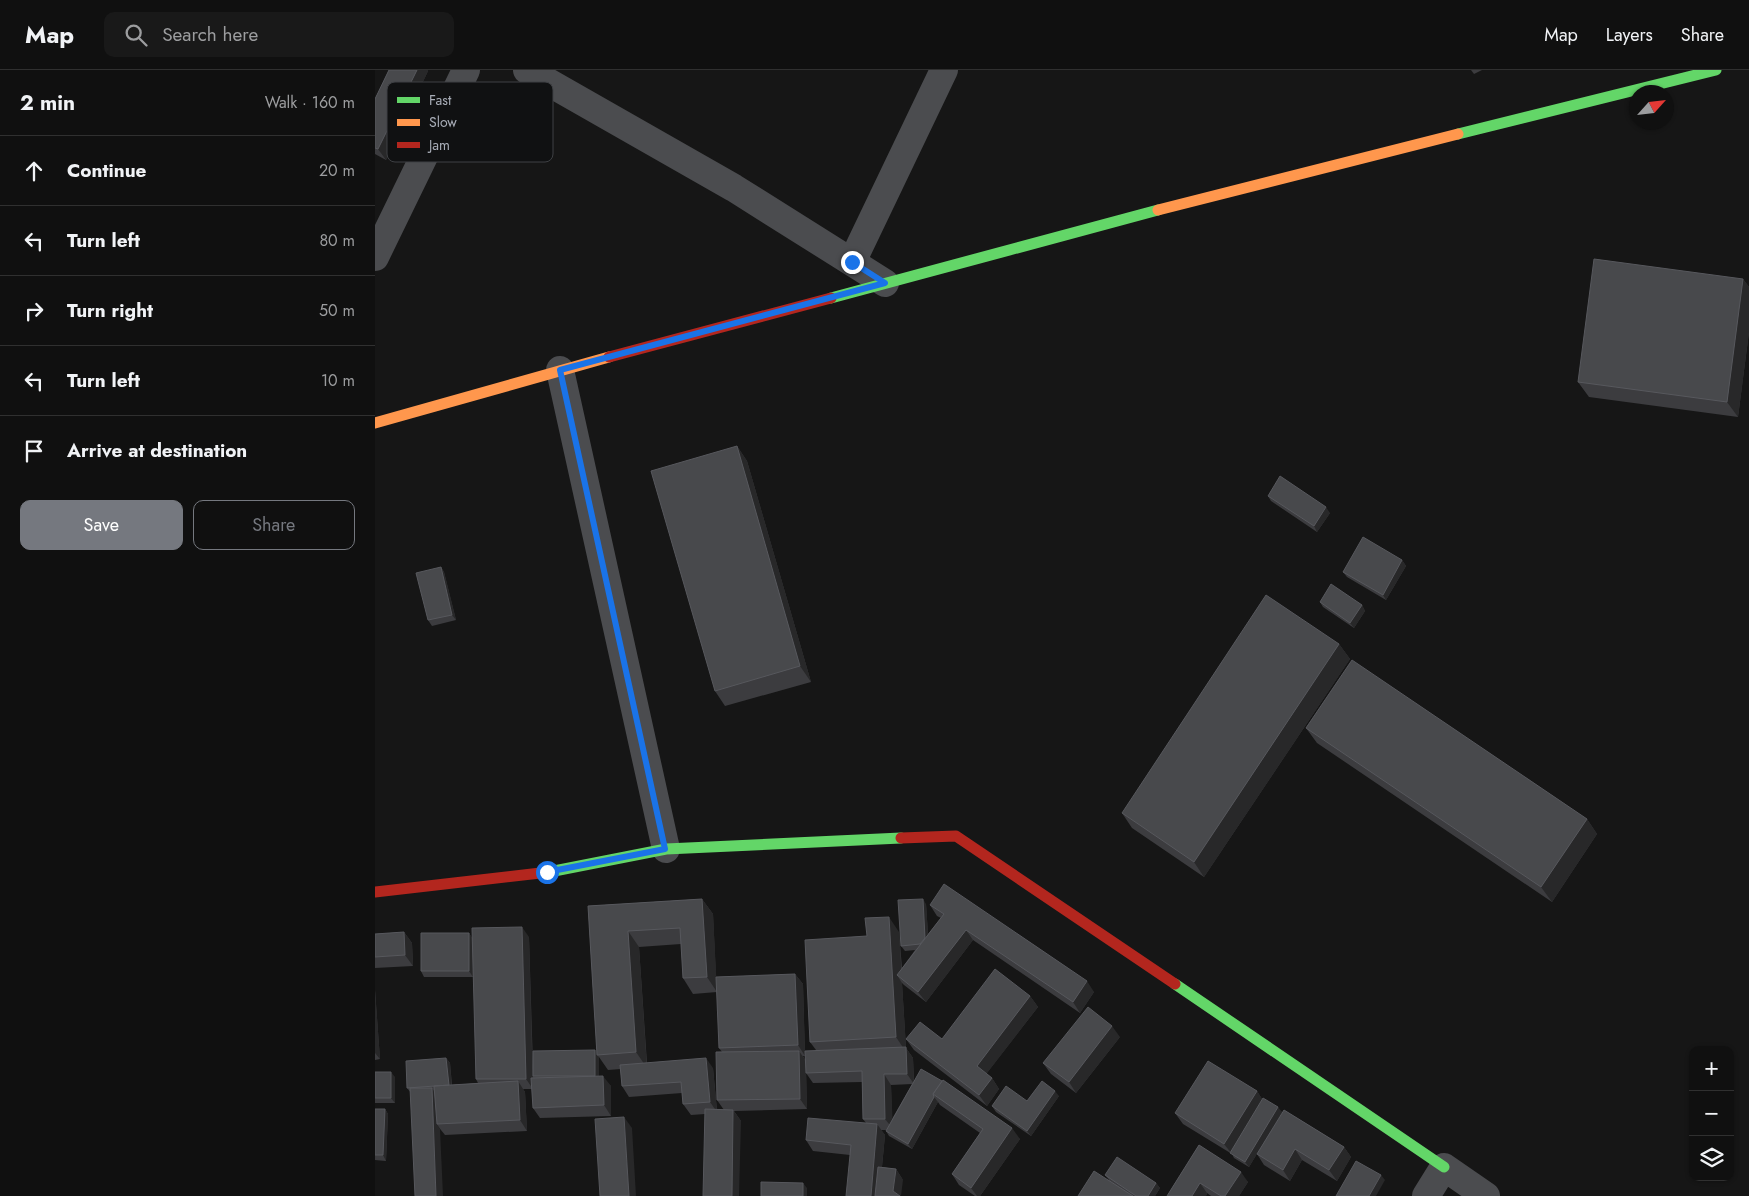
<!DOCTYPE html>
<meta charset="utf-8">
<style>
:root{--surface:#101010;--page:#191919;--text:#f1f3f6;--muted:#9c9d9f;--line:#303030;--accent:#75787f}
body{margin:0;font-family:Jost,sans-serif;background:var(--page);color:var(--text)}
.controls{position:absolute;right:15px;bottom:15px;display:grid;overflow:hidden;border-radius:10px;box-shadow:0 1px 4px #0004}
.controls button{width:45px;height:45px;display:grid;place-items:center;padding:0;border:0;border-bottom:1px solid var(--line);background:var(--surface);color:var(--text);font:25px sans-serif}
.compass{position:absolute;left:1254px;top:15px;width:45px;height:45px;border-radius:50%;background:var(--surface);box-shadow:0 1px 4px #0004;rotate:63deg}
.stop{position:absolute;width:15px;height:15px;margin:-11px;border:4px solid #1a73e8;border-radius:50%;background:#fff}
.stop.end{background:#1a73e8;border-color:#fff;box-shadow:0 1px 5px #0008}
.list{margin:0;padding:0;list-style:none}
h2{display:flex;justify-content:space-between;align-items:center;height:65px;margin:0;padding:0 20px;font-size:21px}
h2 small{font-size:16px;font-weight:400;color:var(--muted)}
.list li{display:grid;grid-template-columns:32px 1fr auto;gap:15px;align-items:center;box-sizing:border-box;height:70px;padding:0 20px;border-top:1px solid var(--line)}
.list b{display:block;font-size:19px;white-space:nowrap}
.list em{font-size:16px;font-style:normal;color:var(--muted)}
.actions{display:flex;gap:10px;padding:15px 20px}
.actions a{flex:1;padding:11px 0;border:1px solid var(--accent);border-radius:10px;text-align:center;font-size:18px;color:var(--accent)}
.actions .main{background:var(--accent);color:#fff}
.icon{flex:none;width:28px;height:28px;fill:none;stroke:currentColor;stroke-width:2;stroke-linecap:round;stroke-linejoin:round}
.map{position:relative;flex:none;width:1374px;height:1126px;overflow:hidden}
header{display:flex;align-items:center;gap:30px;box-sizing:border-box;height:70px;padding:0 25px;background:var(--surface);border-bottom:1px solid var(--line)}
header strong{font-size:24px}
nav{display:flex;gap:28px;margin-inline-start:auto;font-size:18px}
.search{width:350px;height:45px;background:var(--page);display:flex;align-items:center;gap:12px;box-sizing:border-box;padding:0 18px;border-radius:10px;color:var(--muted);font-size:19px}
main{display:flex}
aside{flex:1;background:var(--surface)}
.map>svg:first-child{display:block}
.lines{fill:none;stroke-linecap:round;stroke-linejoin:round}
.street{stroke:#4b4c4f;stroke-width:28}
.fast{stroke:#63d668;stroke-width:11}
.slow{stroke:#ff974d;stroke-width:11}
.jam{stroke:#b3261e;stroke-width:11}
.wall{fill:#3c3c3f;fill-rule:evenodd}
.shaded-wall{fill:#282829}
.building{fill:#48494c;stroke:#57585d}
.route{stroke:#1a73e8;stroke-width:6}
.key{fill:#101112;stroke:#3e4044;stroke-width:1}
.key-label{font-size:14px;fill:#a8adb7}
</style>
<header>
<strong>Map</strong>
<div class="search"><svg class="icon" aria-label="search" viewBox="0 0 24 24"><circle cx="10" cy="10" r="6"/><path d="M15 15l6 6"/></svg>Search here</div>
<nav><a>Map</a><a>Layers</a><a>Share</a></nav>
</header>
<main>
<aside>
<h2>2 min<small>Walk · 160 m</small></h2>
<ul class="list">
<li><svg class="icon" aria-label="ahead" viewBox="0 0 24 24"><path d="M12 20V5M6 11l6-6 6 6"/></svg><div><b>Continue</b></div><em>20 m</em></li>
<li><svg class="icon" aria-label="left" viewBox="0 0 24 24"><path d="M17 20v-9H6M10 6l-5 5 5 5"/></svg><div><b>Turn left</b></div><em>80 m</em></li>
<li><svg class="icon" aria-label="right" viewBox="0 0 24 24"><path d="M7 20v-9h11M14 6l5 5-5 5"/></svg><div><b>Turn right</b></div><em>50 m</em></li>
<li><svg class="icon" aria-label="left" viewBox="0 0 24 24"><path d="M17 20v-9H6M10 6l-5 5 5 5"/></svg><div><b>Turn left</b></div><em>10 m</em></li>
<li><svg class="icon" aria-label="arrive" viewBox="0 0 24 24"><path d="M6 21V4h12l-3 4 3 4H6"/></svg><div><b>Arrive at destination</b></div></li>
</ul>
<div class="actions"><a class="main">Save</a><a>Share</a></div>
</aside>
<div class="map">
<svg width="1374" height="1126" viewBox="0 0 1374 1126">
<rect width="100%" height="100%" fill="#161616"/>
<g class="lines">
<path class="street" d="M152 0 359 118 510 213
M0 187 91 0
M477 192 569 0
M185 300 291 779
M1051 1126 1069 1097 1111 1126"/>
<path class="fast" d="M1083 64 1341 0
M456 228 783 140
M174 802 291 779 526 768
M800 914 1069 1097"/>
<path class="slow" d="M783 140 1083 64
M0 353 234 287"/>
<path class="jam" d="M234 287 456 228
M526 768 581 766 800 914
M0 822 174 802"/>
</g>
<path class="wall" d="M14 0H52L53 1 11 90 0 84V29Z
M1096 0H1107L1099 4Z
M1368 209 1374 217V262L1363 347 1214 327 1203 312Z
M362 376 372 391 436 612 350 636 340 621Z
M893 426 955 443 942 462 896 431Z
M1027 490 1031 496 1011 530 972 507 968 502Z
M66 497 69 502 81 550 57 556 53 550Z
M945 532 987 535 990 541 979 558 948 537Z
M964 574 975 589 829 807 757 758 747 743Z
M931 658 1212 749 1222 764 1177 832 942 673Z
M327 829 338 844 341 907 420 904 428 914 430 986H428L430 990 441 980 435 972 492 866 524 862 527 898 540 880 530 881 526 876 551 834 553 864 566 848 562 846 555 835 719 922 705 943 598 870 551 932 529 915 527 913 531 978 538 988 539 1011 645 1069 605 1126H600L584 1115 577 1104 605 1063 565 1035 563 1032 537 1079 514 1066 511 1061V1060H506L510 1065 507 1097 521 1099 528 1110 475 1085 438 1081 431 1070 491 1053 488 1049 487 1012 438 1013 431 1003 432 1039 359 1041 366 1051 330 1044 316 1045 308 1034 307 1023 254 1027 247 1016 246 999 233 1000 224 987V1006L236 1016V1046L165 1048 158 1038 157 1019H148L150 1022 152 1061 70 1065 32 1018 71 988 75 993 77 1015 103 1013 101 1009 98 885V907H49L46 901 94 863 97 868 154 867 158 997 220 980 222 983 213 836ZM306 874 308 908 318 924 342 922 344 978 347 982 342 1030 349 1040H342L338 998 272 993 264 877ZM537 1014 517 1049 516 1015Z
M29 862 37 873 38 896 0 898V864Z
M0 920 5 989 0 990Z
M655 926 663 937 611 1004 617 1008 624 1019 612 1036 539 980 531 969H567Z
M745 967 701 1023 676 1004 668 993Z
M0 1002 20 1007V1033H0Z
M882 1021 887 1029 907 1042 874 1097 859 1088 857 1084 808 1054 800 1043Z
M684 1026 656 1066 621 1042 617 1036Z
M0 1039H10L13 1044 11 1091 0 1090Z
M909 1040 969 1077 976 1087 962 1111 927 1090 915 1111 889 1095 882 1084Z
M824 1075 873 1112 864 1126H836L832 1123 831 1126H792Z
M730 1105 781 1113 785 1118 780 1126H703L734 1110Z"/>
<path class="shaded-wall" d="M42 0H52L53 1 11 90 3 79Z
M1368 209 1374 217V262L1363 347 1352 332Z
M362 376 372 391 436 612 425 596Z
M951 437 955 443 942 462 939 456Z
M1027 490 1031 496 1011 530 1008 525Z
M66 497 69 502 81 550 77 545Z
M987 535 990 541 979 558 975 553Z
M964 574 975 589 829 807 819 792Z
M1212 749 1222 764 1177 832 1166 817Z
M327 829 338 844 342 922 332 907Z
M548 829 551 834 554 879 550 874Z
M514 847 524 862 527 909 522 905 527 913 531 978 538 988 539 1014 532 1004 531 982 521 967Z
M147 857 154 867 158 1019 151 1009Z
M591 860 598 870 551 932 543 922Z
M253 861 264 877 272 998 261 982Z
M29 862 37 873 38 896 30 885Z
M94 863 98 869V907L94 901Z
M420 904 428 914 430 986 423 975Z
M712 911 719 922 705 943 698 932Z
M0 920 5 989 0 983Z
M655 926 663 937 609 1007 602 996Z
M737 956 745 967 701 1023 694 1012Z
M220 980 224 985H222L224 987V1011L220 1006Z
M424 981 431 991 432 1039 425 1029Z
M71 988 75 993 77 1021 74 1015Z
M331 988 338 998 342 1042 335 1032Z
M16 1002 20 1007V1033L16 1028Z
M509 1004 516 1015 518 1059 510 1049Z
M228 1006 236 1016V1046L229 1035Z
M617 1008 624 1019 612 1036 604 1025Z
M143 1011 150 1022 152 1061 145 1050Z
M57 1018 64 1028 62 1054 65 1059 68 1126H61Z
M680 1021 684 1026 656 1066 652 1061Z
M882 1021 889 1032 855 1083 857 1084 849 1074Z
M559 1027 563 1032 537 1079 533 1074Z
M903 1037 907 1042 874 1097 870 1092Z
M10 1039 13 1044 11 1091 8 1085Z
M358 1040 366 1051 364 1126H357Z
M249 1047 257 1058 261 1126H254Z
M502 1054 510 1065 504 1126H496Z
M637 1058 645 1069 605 1126H602L596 1118Z
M969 1077 976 1087 962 1111 954 1100Z
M920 1079 927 1090 915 1111 908 1100Z
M521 1099 528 1110 526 1126 518 1121Z
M866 1102 873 1112 864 1126H850Z
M1006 1105 1010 1110 1001 1126H994Z
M428 1113 432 1118V1126H428Z
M781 1113 785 1118 780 1126H773Z
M825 1113 832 1123 831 1126H817Z"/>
<path class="building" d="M14 0H42L3 79 0 78V29Z
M1219 189 1368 209 1352 332 1203 312Z
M362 376 425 596 340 621 276 401Z
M905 406 951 437 939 456 893 426Z
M988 467 1027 490 1008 525 968 502Z
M66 497 77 545 53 550 41 503Z
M956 514 987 535 975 553 945 532Z
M891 525 964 574 819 792 747 743Z
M977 590 1212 749 1166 817 931 658Z
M569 814 712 911 698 932 591 860 543 922 522 905 569 844 555 835Z
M327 829 332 907 308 908 305 858 253 861 261 982 222 985 213 836Z
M548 829 550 868 545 874 526 876 523 830Z
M514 847 521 967 435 972 430 870 492 866 490 848Z
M147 857 151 1009H101L97 858Z
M29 862 30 885 0 887V864Z
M46 863H94V901H46Z
M620 899 655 926 602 996 617 1008 604 1025 531 969 545 952 567 969Z
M420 904 423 975 344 978 341 907Z
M713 937 737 956 694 1012 668 993Z
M531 977 532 1004H509L510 1049H488L487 1001 431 1003 430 981Z
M220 980V1006H158V981Z
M424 981 425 1029 342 1030 341 982Z
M71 988 74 1015 32 1018 31 991Z
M331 988 335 1032 308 1034 306 1012 247 1016 245 995Z
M833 991 882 1021 849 1074 800 1043Z
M546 999 567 1011 558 1024 559 1027 533 1074 511 1061Z
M0 1002H16V1028H0Z
M228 1006 229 1035 158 1038 156 1008Z
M568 1010 637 1058 596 1118 577 1104 608 1059 558 1024Z
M143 1011 145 1050 62 1054 59 1016Z
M667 1011 680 1021 652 1061 617 1036 631 1016 652 1031Z
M35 1018H57L61 1126H40Z
M888 1028 903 1037 870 1092 855 1083Z
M0 1039H10L8 1085H0Z
M330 1039 358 1040 357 1126H328Z
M909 1040 969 1077 954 1100 920 1079 908 1100 882 1084Z
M249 1047 254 1126H225L220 1049Z
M433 1048 502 1054 496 1126H471L476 1075 431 1070Z
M824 1075 866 1102 850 1126H846L825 1113 817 1126H792Z
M742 1087 781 1113 773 1126H761L730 1105Z
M981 1091 1006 1105 994 1126H961Z
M503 1097 521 1099 518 1121 525 1126H500Z
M719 1101 758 1126H703Z
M386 1112 428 1113V1126H386Z"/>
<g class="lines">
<path class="route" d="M172 802 290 779 185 300 510 213 477 192"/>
</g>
<rect x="12" y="12" width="166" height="80" rx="8" class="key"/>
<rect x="22" y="27" width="23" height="6" fill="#63d668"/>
<rect x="22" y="49" width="23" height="7" fill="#ff974d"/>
<rect x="22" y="72" width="23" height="6" fill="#b3261e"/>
<g class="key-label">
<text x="54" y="35">Fast</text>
<text x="54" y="57">Slow</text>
<text x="54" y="80">Jam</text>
</g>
</svg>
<div class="controls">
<button>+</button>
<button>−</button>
<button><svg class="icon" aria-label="layers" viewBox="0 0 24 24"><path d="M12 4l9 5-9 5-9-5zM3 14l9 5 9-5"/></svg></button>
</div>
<svg class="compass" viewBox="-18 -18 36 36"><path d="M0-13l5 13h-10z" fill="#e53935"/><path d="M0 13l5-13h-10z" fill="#9c9d9f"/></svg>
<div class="stop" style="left:172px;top:802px"></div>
<div class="stop end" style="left:477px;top:192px"></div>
</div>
</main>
